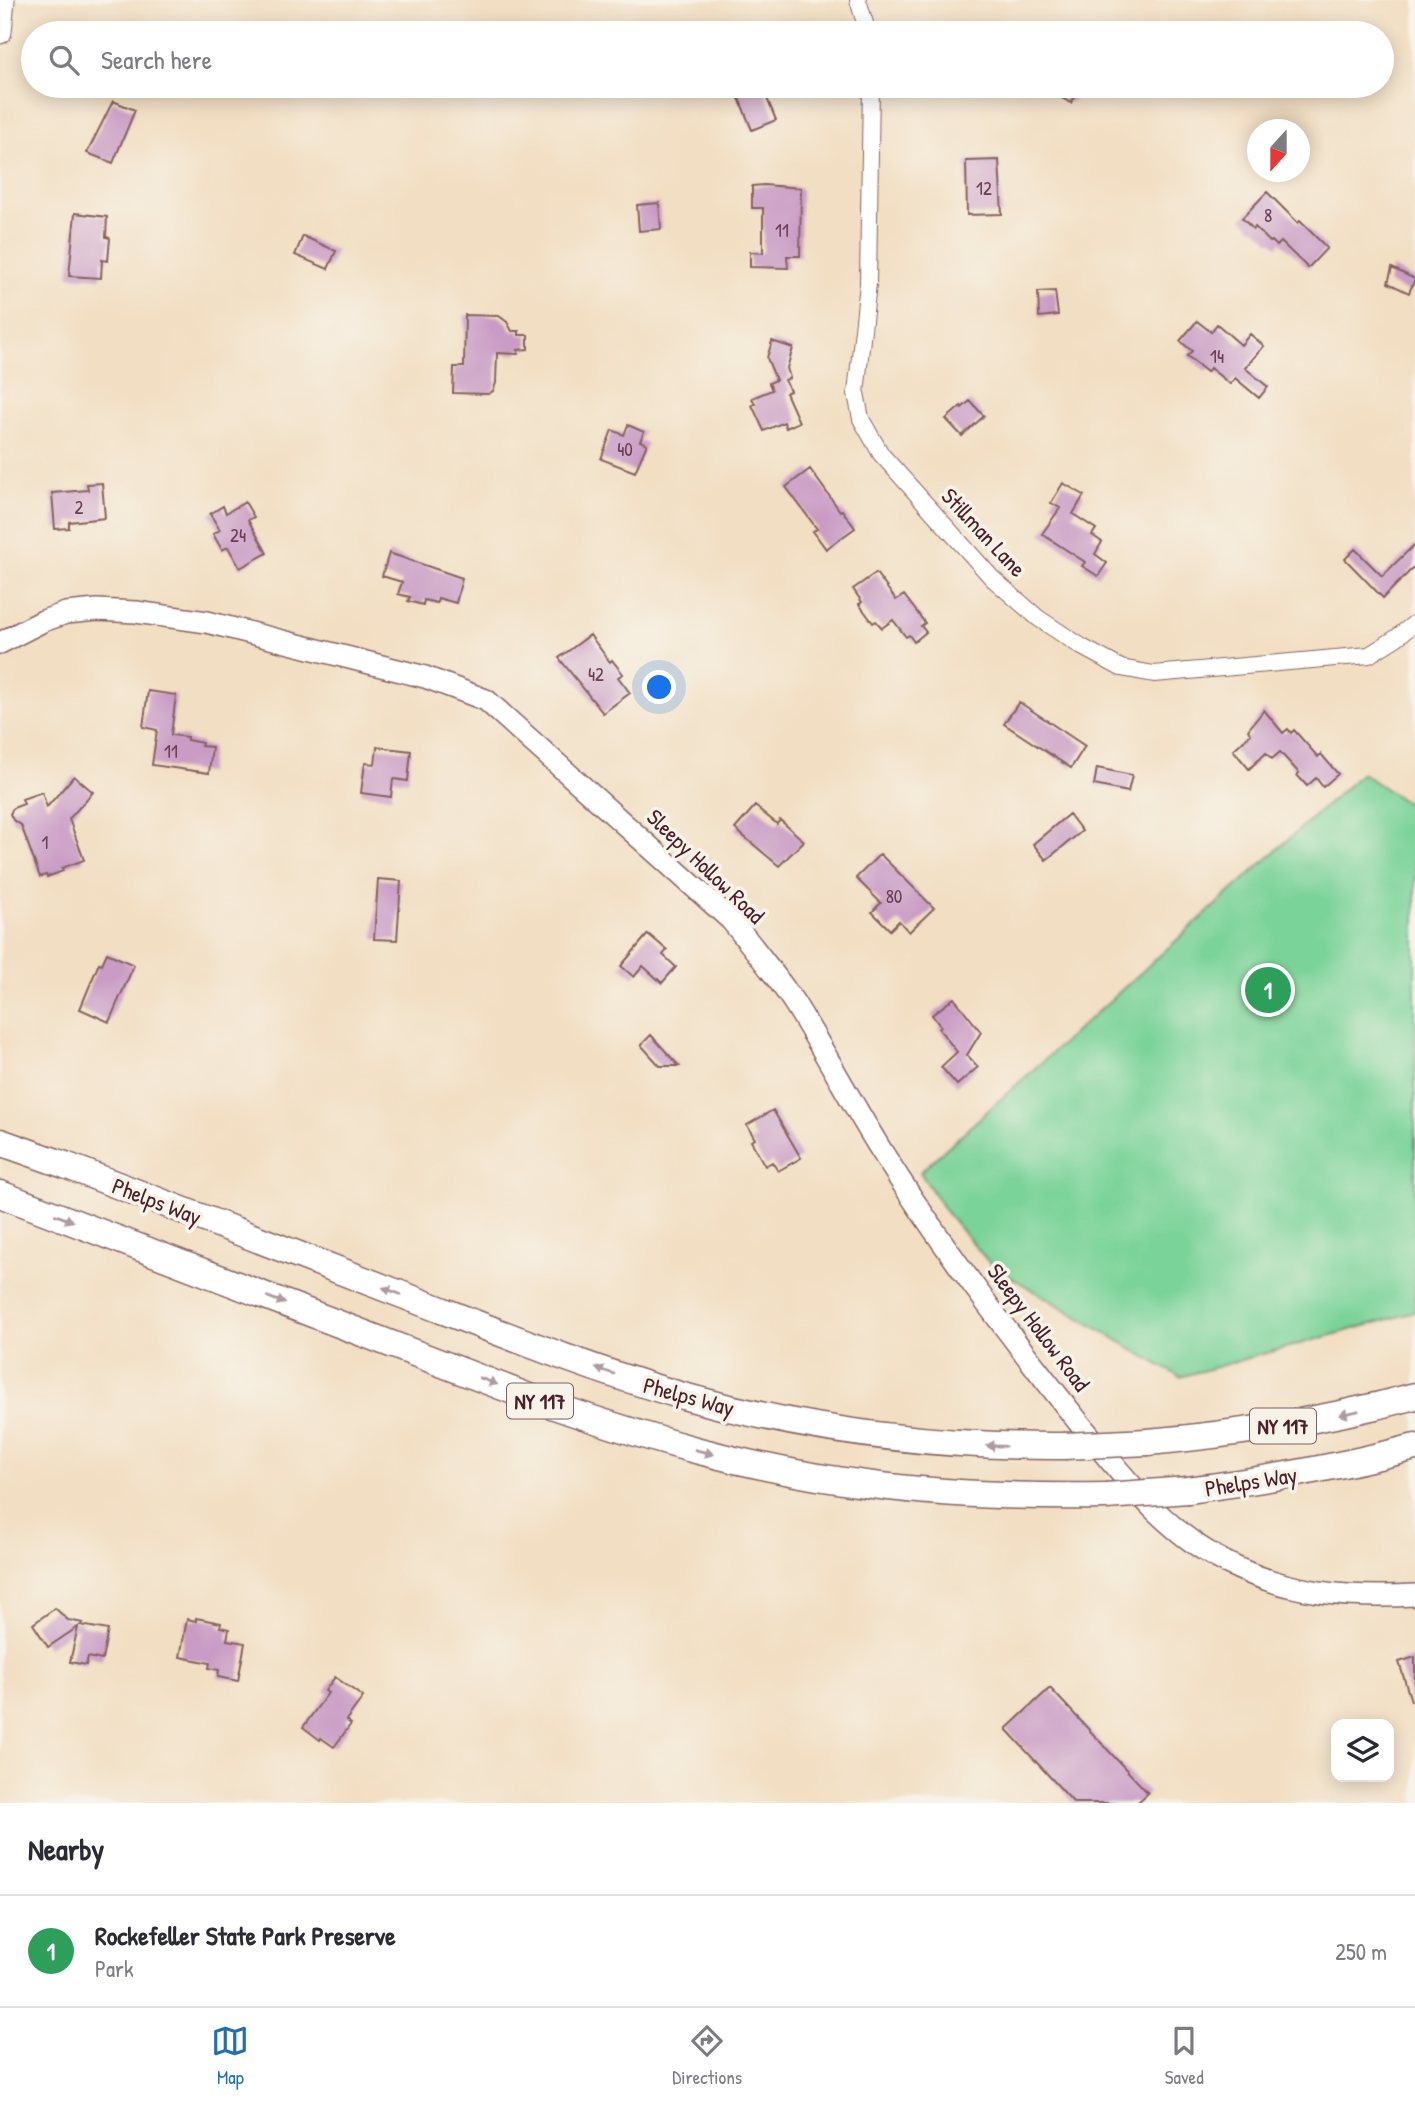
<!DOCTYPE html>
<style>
:root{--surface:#fff;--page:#f2f2f3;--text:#2b2b33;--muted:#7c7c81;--line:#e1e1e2;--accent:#1f6fb2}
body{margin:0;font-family:"Patrick Hand",sans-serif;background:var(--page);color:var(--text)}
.controls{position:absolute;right:21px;bottom:21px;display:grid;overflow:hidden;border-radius:14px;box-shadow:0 4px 18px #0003}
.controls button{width:63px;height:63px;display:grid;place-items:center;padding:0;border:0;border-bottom:2px solid var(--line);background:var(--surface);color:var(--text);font:35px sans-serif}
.compass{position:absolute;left:1247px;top:119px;width:63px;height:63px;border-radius:50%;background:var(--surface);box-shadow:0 4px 18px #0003;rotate:201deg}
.you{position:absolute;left:660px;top:688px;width:24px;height:24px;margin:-18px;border:5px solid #fff;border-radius:50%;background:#1a73e8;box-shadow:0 0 0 10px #1a73e833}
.badge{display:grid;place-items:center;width:46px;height:46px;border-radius:50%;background:var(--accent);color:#fff;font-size:23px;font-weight:700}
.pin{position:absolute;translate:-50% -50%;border:4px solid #fff;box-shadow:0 2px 7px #0006}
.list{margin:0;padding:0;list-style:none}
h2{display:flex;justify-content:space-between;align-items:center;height:91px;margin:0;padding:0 28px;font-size:30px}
h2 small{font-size:23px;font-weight:400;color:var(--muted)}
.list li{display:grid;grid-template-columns:46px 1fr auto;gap:21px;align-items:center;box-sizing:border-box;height:112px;padding:0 28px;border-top:2px solid var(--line)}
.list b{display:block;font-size:26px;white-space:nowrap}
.list p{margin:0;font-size:23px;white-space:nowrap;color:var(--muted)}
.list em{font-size:23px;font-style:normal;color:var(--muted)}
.icon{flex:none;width:38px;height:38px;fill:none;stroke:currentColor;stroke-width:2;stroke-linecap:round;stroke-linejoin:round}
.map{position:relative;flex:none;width:1415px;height:1803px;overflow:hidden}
.search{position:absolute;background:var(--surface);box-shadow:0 4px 18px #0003;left:21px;right:21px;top:21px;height:77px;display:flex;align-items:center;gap:18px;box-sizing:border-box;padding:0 24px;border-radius:38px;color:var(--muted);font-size:26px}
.sheet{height:203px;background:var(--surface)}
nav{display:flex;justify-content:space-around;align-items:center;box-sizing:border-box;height:98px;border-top:2px solid var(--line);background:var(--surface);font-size:19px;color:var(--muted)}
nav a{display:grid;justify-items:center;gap:4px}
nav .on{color:var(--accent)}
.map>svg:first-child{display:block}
.green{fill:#7ad399;stroke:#627962;stroke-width:2}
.building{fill:#c99bc5}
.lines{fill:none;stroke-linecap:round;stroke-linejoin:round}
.minor-casing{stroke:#856260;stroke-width:18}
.tertiary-casing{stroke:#856260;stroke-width:24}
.secondary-casing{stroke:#856260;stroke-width:25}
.primary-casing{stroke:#856260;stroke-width:29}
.minor{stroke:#fff;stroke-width:16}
.tertiary{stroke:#fff;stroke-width:21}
.secondary{stroke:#fff;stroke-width:23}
.primary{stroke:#fff;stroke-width:26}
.primary-bridge-casing{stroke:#856260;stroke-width:29;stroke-linecap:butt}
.primary-bridge{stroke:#fff;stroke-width:26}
.oneway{fill:#ae9aa0}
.labels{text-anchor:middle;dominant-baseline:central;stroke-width:7;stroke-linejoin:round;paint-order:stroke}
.number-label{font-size:19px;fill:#6a3e52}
.shield{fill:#f7f3e8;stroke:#7e5f64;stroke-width:2}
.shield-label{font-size:21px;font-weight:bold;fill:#4a1f2b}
.street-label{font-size:23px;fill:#4a1f2b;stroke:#f7f3e8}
</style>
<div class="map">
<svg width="1415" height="1803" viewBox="0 0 1415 1803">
<rect width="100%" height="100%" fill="#f7f3e8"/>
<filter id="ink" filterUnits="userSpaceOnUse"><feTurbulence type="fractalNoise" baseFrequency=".0143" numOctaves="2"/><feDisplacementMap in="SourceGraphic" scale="14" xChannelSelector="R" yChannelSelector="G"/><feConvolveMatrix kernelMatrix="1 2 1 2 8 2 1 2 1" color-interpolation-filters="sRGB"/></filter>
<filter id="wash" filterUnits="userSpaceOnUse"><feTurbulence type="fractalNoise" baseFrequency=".00686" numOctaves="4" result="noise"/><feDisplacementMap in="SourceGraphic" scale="28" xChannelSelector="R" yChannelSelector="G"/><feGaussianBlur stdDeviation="1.57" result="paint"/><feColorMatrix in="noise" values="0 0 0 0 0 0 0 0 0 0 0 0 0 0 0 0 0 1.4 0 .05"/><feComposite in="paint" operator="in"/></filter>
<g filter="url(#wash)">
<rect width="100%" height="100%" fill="#f2dec2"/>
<path class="green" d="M1362 773 1415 809V1312L1180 1377 992 1266 945 1211 920 1172Z"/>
<g id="blocks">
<path class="building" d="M734 86H762L776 120 752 130Z
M1039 86H1081L1071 103Z
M113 101 135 110 113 163 87 153Z
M999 160 1002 214 967 215 966 161Z
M764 185 801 188 800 256H787L788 268 750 267V252L763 253V208H752V186Z
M1267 192 1298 223 1300 221 1327 248 1308 268 1281 242 1277 246 1272 241 1270 242 1255 227 1253 229 1242 218Z
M659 203 661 229 639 231 637 205Z
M75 213 107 217 106 237 110 238 108 261 102 260 101 278 69 276Z
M303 236 336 251 328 269 295 255Z
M1392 268 1415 279 1409 293 1388 283Z
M1055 291 1058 315 1039 317 1038 292Z
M465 315 499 316 507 322 512 331H519V335H528V349L518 350V354L497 353 496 383 493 391 488 394 453 393 454 367H464Z
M1197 321 1211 332 1217 324 1241 345 1250 334 1264 346 1245 368 1268 387 1259 398 1235 378 1230 384 1210 368 1207 372 1187 356 1192 351 1180 341Z
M772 341 793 348 787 368 790 378 785 380 790 391 786 393 799 422 786 428 784 422 764 431 752 405 755 404 752 398 772 390 769 383 776 380 767 358Z
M970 401 984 416 962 436 946 419 961 406 962 408Z
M628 425 644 432 640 441 647 444 635 472 601 459 612 430 624 435Z
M810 469 840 511 842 510 855 528 826 549 813 531 817 529 786 487Z
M102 483 105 518 69 522V528L55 529 52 493 88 490 87 484Z
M1063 483 1084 495 1073 514 1096 529 1092 535 1102 542 1095 554 1107 563 1098 576 1082 566 1085 562 1042 534 1060 508 1051 503Z
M245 502 254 517 248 520 267 553 240 568 228 547 222 550 213 534 220 530 210 514 223 506 226 513Z
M1415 544V566L1383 598 1345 559 1355 549 1382 576Z
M389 553 462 578 456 603 438 598 437 603 424 600 423 605 408 601 410 597 398 594 402 582 382 576Z
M876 573 896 600 904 595 925 623 921 626 926 632 914 642 909 635 906 637 893 620 882 628 876 621 873 623 859 604 862 602 853 589Z
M590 635 610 662 612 660 623 674 618 677 630 693 603 713 559 658Z
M148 691 176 695 171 735 187 737V740L202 743 201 746 212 747 209 773 152 765 157 730 143 727Z
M1019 702 1085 746 1071 768 1004 724Z
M1264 710 1283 733 1288 729 1291 733 1294 730 1318 757 1321 754 1338 774 1323 787 1316 778 1307 786 1297 775 1299 773 1280 752 1272 759 1266 753 1249 769 1233 750 1251 734 1248 730Z
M377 747 411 751 408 781 393 779 391 797 361 793 365 763 375 764Z
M1097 768 1132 775 1128 792 1094 785Z
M74 776 93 792 69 819 84 860 62 868 63 871 47 877 46 875 40 877 21 825 13 820 10 814 13 808 24 804 22 799 42 792 47 807Z
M755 806 777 824 780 820 804 841 779 866 735 829Z
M1069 814 1082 831 1046 860 1033 844Z
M880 854 934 908 909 932 899 921 890 930 872 912 881 903 856 878Z
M378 879 401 881 397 940 374 939Z
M648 934 667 950 663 955 676 967 662 983 643 966 634 977 621 966Z
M107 953 134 965 109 1022 80 1009 99 963 102 964Z
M954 998 981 1032 967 1055 978 1067 957 1085 941 1067 957 1052 939 1029 941 1027 932 1015Z
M651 1035 679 1066H660L641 1045Z
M773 1110 801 1158 778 1171 772 1162 765 1166 751 1141 755 1139 747 1125Z
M55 1608 68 1620 83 1623 81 1625 108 1630 102 1660 88 1657 86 1665 70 1662 78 1627 48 1647 33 1624Z
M196 1618 221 1623 220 1627 229 1629 227 1640 245 1643 238 1681 218 1677 219 1670 209 1668 210 1663 180 1657 187 1619 196 1621Z
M1415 1657V1701H1411L1399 1662Z
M335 1677 363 1697 346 1720 351 1724 334 1747 321 1738 320 1740 303 1727 328 1693 325 1691Z
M1050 1688 1148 1793 1137 1803H1074L1006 1729Z"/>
</g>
</g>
<g filter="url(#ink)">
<use href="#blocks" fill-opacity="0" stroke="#856260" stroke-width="2"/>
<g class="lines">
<g class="minor-casing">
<path id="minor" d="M858 0 868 33
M871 86 868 284 856 393 861 419 881 454 992 578 1038 618 1082 647 1121 668 1154 674 1369 655 1396 638 1415 623"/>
</g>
<g class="tertiary-casing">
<path id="tertiary" d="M0 643 43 621 66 613 97 610 136 612 207 622 425 677 486 700 731 920C753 947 776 975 795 1004 825 1052 851 1102 881 1150 941 1246 1010 1336 1080 1424 1122 1475 1164 1531 1225 1562 1284 1593 1349 1599 1415 1595"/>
</g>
<g class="secondary-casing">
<path id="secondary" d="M0 32 3 0"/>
</g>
<g class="primary-casing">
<path id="primary" d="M0 1142 65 1165C175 1207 285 1250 395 1292 491 1329 585 1368 683 1396 808 1431 935 1447 1064 1446
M0 1194 529 1397C640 1437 755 1471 873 1485 950 1495 1028 1497 1106 1496
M1148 1442C1239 1434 1327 1420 1415 1396
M1188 1490C1265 1480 1340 1467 1415 1447"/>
</g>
<use href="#minor" class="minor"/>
<use href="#tertiary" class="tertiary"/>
<use href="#secondary" class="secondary"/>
<use href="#primary" class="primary"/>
<g class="primary-bridge-casing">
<path id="primary-bridge" d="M1064 1446 1148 1442
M1106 1496 1188 1490"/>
</g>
<use href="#primary-bridge" class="primary-bridge"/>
</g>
<defs><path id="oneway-solid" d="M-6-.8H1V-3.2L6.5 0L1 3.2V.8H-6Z" transform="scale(1.75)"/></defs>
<g class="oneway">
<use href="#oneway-solid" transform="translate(64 1218) rotate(21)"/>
<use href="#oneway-solid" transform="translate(392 1291) rotate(-159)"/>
<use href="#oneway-solid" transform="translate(276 1300) rotate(21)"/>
<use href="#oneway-solid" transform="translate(605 1371) rotate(-162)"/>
<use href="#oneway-solid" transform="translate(488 1381) rotate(21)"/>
<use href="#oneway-solid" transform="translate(1349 1413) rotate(167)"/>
<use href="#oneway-solid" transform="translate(996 1446) rotate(-178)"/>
<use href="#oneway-solid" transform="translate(704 1452) rotate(15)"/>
</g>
</g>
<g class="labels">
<g class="number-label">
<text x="984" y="188">12</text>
<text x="1268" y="215">8</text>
<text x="782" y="230">11</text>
<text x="1217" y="356">14</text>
<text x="625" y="449">40</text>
<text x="79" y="507">2</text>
<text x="238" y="535">24</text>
<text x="596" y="674">42</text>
<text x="171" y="751">11</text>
<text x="45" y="842">1</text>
<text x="894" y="896">80</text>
</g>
<g class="shield">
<rect x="507" y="1383.5" width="66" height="35" rx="5"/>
<rect x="1250" y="1408.5" width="66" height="35" rx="5"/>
</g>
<g class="shield-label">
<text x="540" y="1401">NY 117</text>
<text x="1283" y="1426">NY 117</text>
</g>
<g class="street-label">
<text transform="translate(984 532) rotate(47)">Stillman Lane</text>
<text transform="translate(706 866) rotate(44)">Sleepy Hollow Road</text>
<text transform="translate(157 1201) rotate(21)">Phelps Way</text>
<text transform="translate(1039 1327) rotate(53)">Sleepy Hollow Road</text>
<text transform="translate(689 1396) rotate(15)">Phelps Way</text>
<text transform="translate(1251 1481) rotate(-9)">Phelps Way</text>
</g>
</g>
</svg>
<div class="controls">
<button><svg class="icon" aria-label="layers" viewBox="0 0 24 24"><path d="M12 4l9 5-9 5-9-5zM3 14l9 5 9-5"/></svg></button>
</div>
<svg class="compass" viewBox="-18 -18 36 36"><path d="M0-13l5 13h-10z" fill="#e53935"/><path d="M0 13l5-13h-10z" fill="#7c7c81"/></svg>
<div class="you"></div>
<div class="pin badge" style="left:1268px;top:990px;background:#2e9e5b">1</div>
<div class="search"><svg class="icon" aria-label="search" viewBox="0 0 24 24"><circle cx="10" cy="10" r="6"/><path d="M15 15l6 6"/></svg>Search here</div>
</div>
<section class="sheet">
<h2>Nearby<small></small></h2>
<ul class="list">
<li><span class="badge" style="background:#2e9e5b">1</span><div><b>Rockefeller State Park Preserve</b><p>Park</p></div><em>250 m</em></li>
</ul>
</section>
<nav>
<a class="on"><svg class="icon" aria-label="map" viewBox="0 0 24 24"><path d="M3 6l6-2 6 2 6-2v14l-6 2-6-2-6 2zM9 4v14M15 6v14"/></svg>Map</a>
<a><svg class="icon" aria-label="directions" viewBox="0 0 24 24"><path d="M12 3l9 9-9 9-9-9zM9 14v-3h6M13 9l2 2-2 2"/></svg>Directions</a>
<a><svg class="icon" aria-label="saved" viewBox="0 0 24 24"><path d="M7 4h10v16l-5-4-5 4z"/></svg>Saved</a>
</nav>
